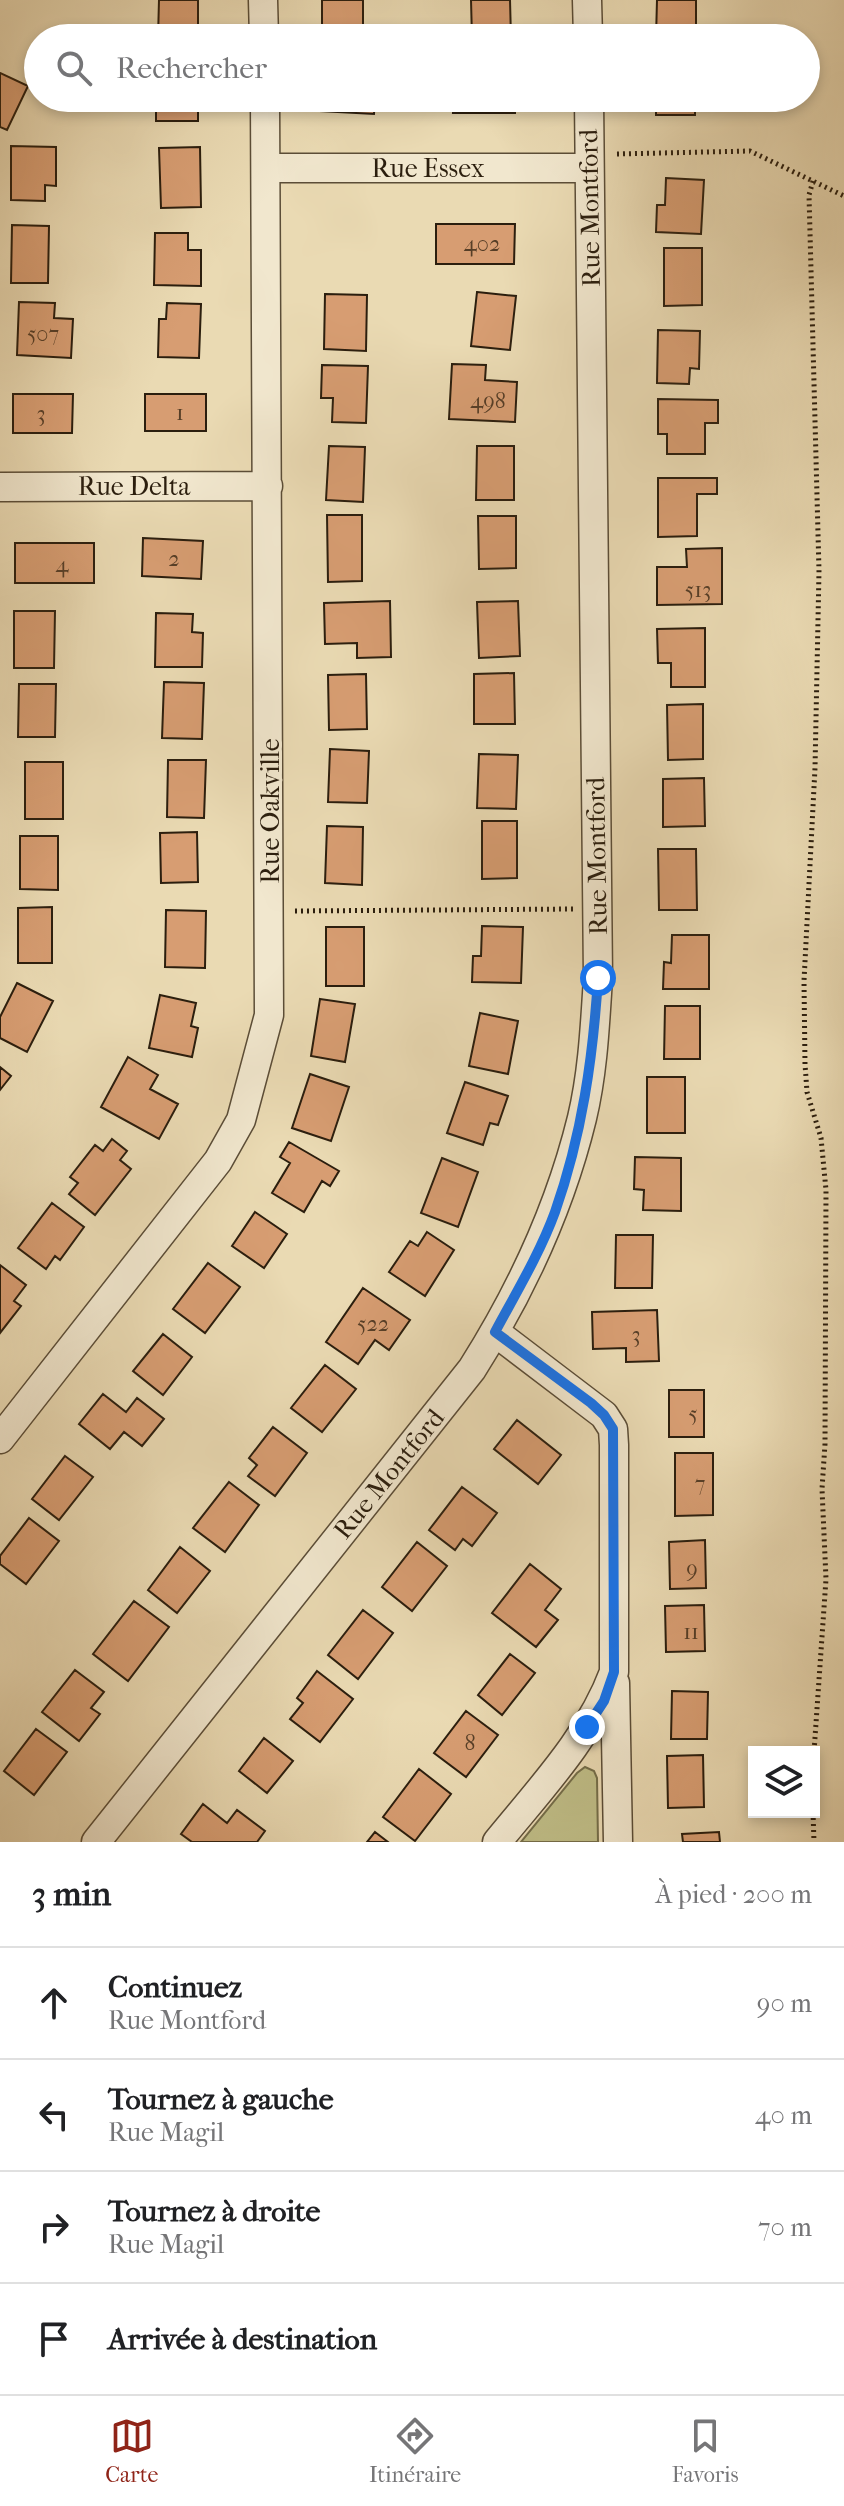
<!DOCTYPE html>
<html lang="fr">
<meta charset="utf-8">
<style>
:root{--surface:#fff;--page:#f6f6f6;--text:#202124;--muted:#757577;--line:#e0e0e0;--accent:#8f2418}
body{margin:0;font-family:"IM FELL French Canon",serif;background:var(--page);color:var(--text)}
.controls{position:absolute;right:24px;bottom:24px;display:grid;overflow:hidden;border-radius:0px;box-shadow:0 4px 12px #0003}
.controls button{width:72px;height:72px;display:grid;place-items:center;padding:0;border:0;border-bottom:2px solid var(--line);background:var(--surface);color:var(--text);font:40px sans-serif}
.stop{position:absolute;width:24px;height:24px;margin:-18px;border:6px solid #1a73e8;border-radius:50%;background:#fff}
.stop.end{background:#1a73e8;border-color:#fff;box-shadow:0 2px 8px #0008}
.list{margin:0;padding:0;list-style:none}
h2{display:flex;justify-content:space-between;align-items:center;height:104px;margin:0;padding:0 32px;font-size:34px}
h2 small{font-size:26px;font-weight:400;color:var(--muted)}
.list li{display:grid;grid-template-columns:52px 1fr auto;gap:24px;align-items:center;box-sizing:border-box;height:112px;padding:0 32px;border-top:2px solid var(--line)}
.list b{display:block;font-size:30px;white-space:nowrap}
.list p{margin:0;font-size:26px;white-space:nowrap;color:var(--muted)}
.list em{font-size:26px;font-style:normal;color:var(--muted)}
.icon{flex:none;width:44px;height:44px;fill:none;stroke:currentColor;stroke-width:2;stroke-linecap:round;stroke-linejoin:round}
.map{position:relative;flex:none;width:844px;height:1842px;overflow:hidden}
.search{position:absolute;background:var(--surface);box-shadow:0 4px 12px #0003;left:24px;right:24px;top:24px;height:88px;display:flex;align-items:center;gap:20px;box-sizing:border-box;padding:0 28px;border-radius:44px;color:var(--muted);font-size:30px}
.sheet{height:552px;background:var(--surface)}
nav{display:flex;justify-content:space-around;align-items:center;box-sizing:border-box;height:112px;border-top:2px solid var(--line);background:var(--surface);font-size:22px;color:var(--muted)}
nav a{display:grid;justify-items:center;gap:4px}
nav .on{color:var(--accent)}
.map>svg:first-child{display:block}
.green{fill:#bfbd87;stroke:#756e4a;stroke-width:2}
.building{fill:#d79d72;stroke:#2b1e0e;stroke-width:2}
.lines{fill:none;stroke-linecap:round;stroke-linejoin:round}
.street-casing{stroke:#5b4d37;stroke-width:31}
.path{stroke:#2b1e0e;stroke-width:5;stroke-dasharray:2 4;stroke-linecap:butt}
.street{stroke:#f1e7ce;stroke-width:28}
.route{stroke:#1a73e8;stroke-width:10}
.labels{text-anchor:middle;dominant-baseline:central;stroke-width:6;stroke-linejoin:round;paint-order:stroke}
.number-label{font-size:22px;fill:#563e27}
.street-label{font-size:26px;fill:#2b1e0e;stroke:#f1e7ce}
</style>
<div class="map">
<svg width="844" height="1842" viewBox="0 0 844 1842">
<rect width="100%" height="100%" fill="#eadab3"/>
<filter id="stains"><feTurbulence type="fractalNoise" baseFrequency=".0025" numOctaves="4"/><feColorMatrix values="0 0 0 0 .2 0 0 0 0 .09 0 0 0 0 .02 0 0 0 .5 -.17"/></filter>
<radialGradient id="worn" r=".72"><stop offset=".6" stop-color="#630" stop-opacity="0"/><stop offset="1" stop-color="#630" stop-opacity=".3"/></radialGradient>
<path class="green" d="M585 1767 594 1771 597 1778 598 1842H521L577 1773Z"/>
<path class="building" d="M159 0H198V38H158Z
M322 0H363V38H322Z
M471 0H510L511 38H472Z
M657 0H696V28H687V38H656Z
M0 73 28 86 7 130 0 127Z
M156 98H198V121H156Z
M320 98H375L374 114 320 111Z
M454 98H515V113H453Z
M656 98H695V115H656Z
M11 146 56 147V186L45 185V201L11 200Z
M200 147 201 207 161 208 159 148Z
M666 178 704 180 701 234 656 232 657 205H665Z
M436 224H515L514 264H436Z
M12 225 49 226 48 283H11Z
M155 233H188V250H201V286L154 285Z
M664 248H702V305L664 306Z
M477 292 516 296 510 350 471 346Z
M325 294 367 295 366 351 324 349Z
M19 302 55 303 54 318 73 319 71 358 17 355Z
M167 303 201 304 199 358 158 357 159 319H166Z
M658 330 700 331 699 369 690 368 689 384 657 383Z
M452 364 486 365 485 380 517 382 515 422 449 419Z
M322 365 368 366 366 423 332 422 333 398H321Z
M13 394H73L72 433H13Z
M145 394H206V431H145Z
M658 399 718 400V423H705V454H667V434H658Z
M329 446 365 447 363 502 326 500Z
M477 446H514V500H476Z
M658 478H717V494H697V536L658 537Z
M327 515H362V581L328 582Z
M478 516H516V568L479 569Z
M143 538 203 541 201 579 142 576Z
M15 543H94V583H15Z
M722 548V604L657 605V567H687L686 549Z
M390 601 391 657 357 658V643L325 644 324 603Z
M518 601 520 656 479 658 477 602Z
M14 611H55L54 668H14Z
M156 613 193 614 192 632 203 633 202 667H155Z
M705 628V687H671V663H658L657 629Z
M514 673 515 724H474V674Z
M366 674 367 729 329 730 328 675Z
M164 682 204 683 202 739 162 738Z
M19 684H56L55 737H18Z
M703 704V759L668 760 667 705Z
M330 749 369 751 367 803 328 802Z
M479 754 518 755 516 809 477 808Z
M168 760H206L204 818 167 817Z
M25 762H63V819H25Z
M704 778 705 826 663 827V779Z
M482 821H517V878L482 879Z
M327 826 363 827 362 885 325 883Z
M197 832 198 882 161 883 160 833Z
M20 836H58V890L20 889Z
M658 849H696L697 910H659Z
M52 907V963H18V908Z
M166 910 206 911 205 968 165 967Z
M482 926 523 927 521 983 472 982 473 956H481Z
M326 927H364V986H326Z
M672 935H709V989H663L664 962 671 963Z
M17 983 53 1001 27 1052 0 1038V1017Z
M160 995 196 1003 191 1026 198 1028 192 1057 149 1048Z
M320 999 355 1004 345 1062 311 1056Z
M665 1006H700V1059H664Z
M480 1013 518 1021 508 1074 469 1066Z
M128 1057 158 1075 150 1089 178 1104 159 1139 101 1107Z
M0 1067 11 1076 0 1090Z
M310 1074 349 1087 331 1141 292 1128Z
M647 1077H685V1133H647Z
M465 1082 508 1096 498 1125 490 1123 483 1145 447 1133Z
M112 1139 127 1151 120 1160 131 1169 95 1215 69 1194 78 1183 70 1177 95 1145 103 1151Z
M289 1142 339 1171 330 1186 322 1181 304 1212 272 1193 290 1163 280 1157Z
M635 1157 681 1158V1211L643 1210 644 1190 634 1189Z
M442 1158 478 1172 458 1227 421 1213Z
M52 1203 84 1227 60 1260 55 1256 46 1269 18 1248Z
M255 1212 287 1234 264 1268 232 1246Z
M427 1232 454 1250 425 1296 389 1272 410 1241 418 1246Z
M616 1235H653L652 1288H615Z
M208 1263 240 1287 205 1333 173 1309Z
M0 1265 26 1285 14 1301 21 1306 0 1333Z
M363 1288 410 1320 389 1350 375 1340 358 1364 326 1342Z
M657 1310 659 1361 626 1362V1348L593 1349 592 1312Z
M163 1334 192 1357 163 1395 133 1371Z
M325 1365 356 1389 322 1432 291 1408Z
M669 1390H704V1437H669Z
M103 1394 126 1412 137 1398 164 1419 142 1446 124 1432 110 1449 79 1424Z
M517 1420 561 1455 538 1484 494 1449Z
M273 1427 307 1453 275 1496 248 1476 257 1465 249 1458Z
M675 1453H713V1515L675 1516Z
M65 1456 93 1477 59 1520 32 1499Z
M229 1482 259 1505 225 1552 193 1528Z
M462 1487 497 1513 472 1546 463 1539 455 1550 429 1530Z
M29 1518 59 1541 26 1584 0 1564V1556Z
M705 1540 706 1588 670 1589 669 1542Z
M417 1542 447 1566 412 1611 382 1587Z
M180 1547 210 1571 177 1613 148 1590Z
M530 1564 561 1589 545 1610 558 1620 536 1647 492 1613Z
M134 1601 169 1627 128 1681 93 1654Z
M704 1605 705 1651 666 1652 665 1606Z
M363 1610 393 1633 358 1679 328 1655Z
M510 1654 535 1673 502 1715 478 1695Z
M75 1670 104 1692 91 1708 100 1714 79 1741 42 1712Z
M317 1671 353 1699 320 1742 290 1719 303 1703 297 1698Z
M672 1691 708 1692 707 1739H671Z
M466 1711 498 1735 466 1777 434 1753Z
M36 1729 67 1752 34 1795 4 1771Z
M264 1738 293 1761 267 1793 239 1771Z
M703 1755 704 1807 668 1808 667 1756Z
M419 1769 451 1794 415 1841 383 1817Z
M203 1804 227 1823 237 1810 265 1831 257 1842H192L181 1834Z
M375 1832 388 1842H367Z
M719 1832 720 1842H683L682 1834Z"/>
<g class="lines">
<g class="street-casing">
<path id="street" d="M263 0 264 38
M587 0 588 38
M266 168H589
M0 487 268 486
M495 1332 604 1415 613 1429 614 1445V1672C590 1737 540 1789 497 1842
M0 1439 218 1161 241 1120 269 1015 265 98
M615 1683 618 1842
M96 1842 472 1369C522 1290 560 1208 582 1118 593 1072 595 1024 598 978L589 98"/>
</g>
<path class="path" d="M617 154 750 151 844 196
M813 181 809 195 819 571 815 768 804 981 805 1064 807 1092 821 1138 826 1190 825 1444 822 1489 826 1579 814 1752
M295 911 573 909
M813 1812 814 1842"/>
<use href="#street" class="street"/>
</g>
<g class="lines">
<path class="route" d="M587 1727 604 1701 614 1672 613 1429 604 1415 591 1403 495 1332C516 1293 540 1253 555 1212 582 1135 593 1058 598 978"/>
</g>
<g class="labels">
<g class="number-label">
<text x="482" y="244">402</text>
<text x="43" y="334">507</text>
<text x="488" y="401">498</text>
<text x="180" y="413">1</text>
<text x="41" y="414">3</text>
<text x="174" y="559">2</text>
<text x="62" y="565">4</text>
<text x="698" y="590">513</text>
<text x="373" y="1324">522</text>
<text x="636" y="1335">3</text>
<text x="693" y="1414">5</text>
<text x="700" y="1484">7</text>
<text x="692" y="1569">9</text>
<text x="691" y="1632">11</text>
<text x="470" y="1743">8</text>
</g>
<g class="street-label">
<text x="428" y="168">Rue Essex</text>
<text transform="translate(590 208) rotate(-91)">Rue Montford</text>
<text x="134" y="486">Rue Delta</text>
<text transform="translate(270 811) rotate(-90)">Rue Oakville</text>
<text transform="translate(597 856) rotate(-91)">Rue Montford</text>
<text transform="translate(389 1474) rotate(-51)">Rue Montford</text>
</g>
</g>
<rect width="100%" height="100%" filter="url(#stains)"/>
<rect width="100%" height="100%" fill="url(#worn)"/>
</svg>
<div class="controls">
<button><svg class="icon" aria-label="layers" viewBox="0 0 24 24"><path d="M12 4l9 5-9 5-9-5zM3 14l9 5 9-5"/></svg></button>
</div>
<div class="stop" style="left:598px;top:978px"></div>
<div class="stop end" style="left:587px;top:1727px"></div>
<div class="search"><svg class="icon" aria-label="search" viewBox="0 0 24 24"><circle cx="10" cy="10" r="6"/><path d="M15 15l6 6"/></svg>Rechercher</div>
</div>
<section class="sheet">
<h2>3 min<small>À pied · 200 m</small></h2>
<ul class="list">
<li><svg class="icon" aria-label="ahead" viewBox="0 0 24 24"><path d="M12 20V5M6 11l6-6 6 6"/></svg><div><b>Continuez</b><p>Rue Montford</p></div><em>90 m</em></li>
<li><svg class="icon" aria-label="left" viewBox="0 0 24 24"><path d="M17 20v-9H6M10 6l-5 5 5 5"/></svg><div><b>Tournez à gauche</b><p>Rue Magil</p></div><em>40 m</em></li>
<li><svg class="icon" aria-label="right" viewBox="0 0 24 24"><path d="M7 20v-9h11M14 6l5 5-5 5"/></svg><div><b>Tournez à droite</b><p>Rue Magil</p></div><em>70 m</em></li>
<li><svg class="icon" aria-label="arrive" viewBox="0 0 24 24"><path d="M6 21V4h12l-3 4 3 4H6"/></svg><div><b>Arrivée à destination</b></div></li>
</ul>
</section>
<nav>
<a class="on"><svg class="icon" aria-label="map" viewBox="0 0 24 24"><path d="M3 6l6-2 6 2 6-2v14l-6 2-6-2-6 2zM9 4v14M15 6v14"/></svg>Carte</a>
<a><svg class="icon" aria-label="directions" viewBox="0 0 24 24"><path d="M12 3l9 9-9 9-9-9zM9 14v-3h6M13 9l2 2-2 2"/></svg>Itinéraire</a>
<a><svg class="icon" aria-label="saved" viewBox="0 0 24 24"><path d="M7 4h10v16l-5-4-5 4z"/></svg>Favoris</a>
</nav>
